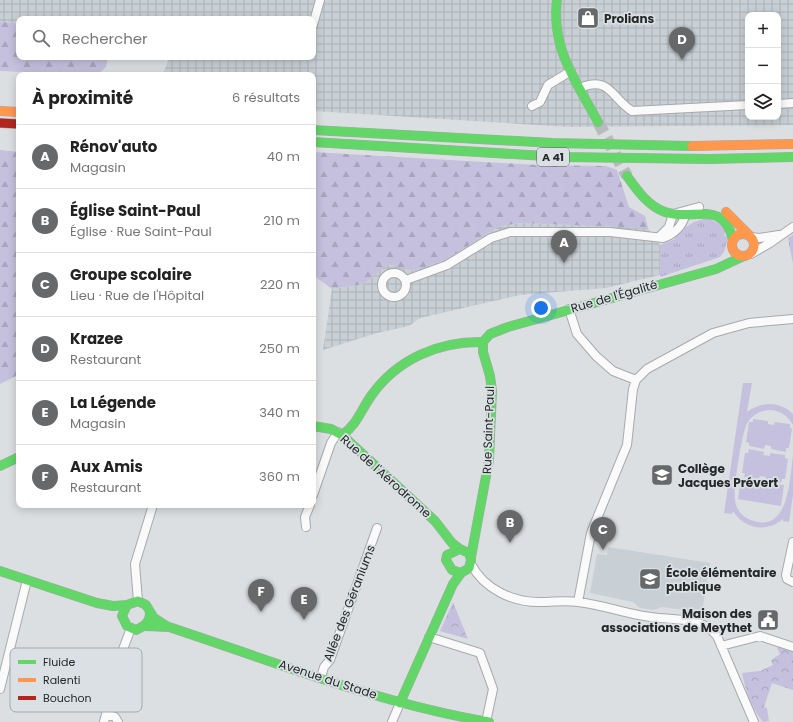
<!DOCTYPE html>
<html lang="fr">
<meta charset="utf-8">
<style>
:root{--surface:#fff;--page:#f2f2f2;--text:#222;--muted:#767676;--line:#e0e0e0;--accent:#66686a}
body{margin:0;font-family:Poppins,sans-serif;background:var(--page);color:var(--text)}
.controls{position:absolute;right:12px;top:12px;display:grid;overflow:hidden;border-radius:8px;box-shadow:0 2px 10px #0003}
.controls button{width:36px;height:36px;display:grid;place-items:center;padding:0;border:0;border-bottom:1px solid var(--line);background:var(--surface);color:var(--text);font:20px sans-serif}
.you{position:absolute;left:541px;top:308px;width:14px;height:14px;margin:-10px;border:3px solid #fff;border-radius:50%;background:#1a73e8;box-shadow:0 0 0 6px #1a73e833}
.badge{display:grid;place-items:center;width:26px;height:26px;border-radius:50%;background:var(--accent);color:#fff;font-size:13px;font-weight:700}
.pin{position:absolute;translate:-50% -33px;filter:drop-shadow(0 1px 2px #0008)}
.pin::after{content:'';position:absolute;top:21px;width:14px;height:12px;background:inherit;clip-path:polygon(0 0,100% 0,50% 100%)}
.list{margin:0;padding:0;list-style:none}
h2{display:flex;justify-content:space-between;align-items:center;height:52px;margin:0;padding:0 16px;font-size:17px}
h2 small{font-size:13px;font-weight:400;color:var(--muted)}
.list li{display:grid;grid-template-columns:26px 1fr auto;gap:12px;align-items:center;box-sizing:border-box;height:64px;padding:0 16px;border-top:1px solid var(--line)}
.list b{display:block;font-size:15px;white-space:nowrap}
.list p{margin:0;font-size:13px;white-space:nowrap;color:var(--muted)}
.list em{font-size:13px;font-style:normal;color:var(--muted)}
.icon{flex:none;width:22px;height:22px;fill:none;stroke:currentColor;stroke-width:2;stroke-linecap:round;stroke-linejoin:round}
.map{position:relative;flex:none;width:793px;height:722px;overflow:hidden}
.search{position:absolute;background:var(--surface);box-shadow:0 2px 10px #0003;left:16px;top:16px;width:300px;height:44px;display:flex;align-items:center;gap:10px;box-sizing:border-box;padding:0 14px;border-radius:8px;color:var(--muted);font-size:15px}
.panel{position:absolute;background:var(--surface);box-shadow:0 2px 10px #0003;left:16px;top:72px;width:300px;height:436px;border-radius:8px}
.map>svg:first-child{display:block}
.built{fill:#c8d0d5}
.industrial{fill:url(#industrial-grid);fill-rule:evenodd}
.grass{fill:url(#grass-tufts)}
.forest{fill:url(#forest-firs)}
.cemetery{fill:url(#cemetery-stones)}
.park{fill:url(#park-crowns)}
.pitch{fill:#c5c0dd}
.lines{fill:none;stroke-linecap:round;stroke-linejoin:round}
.secondary-tunnel{stroke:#b8babd;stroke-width:12;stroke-dasharray:12 6;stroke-linecap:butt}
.street-casing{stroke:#a7a9ab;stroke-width:10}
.fast-casing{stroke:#a7a9ab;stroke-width:10}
.slow-casing{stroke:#a7a9ab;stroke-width:10}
.jam-casing{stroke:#a7a9ab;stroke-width:10}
.street{stroke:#fafafb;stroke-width:8}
.fast{stroke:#63d668;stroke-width:9}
.slow{stroke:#ff974d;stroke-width:9}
.jam{stroke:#b3261e;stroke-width:9}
.labels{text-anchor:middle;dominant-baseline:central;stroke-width:3.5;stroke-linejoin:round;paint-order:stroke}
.shield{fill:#dae0e4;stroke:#5c5f61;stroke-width:1}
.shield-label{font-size:11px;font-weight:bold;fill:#262829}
.poi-label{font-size:12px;font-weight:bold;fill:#262829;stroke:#dae0e4;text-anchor:start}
.street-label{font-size:12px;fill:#262829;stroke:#dae0e4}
.key{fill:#dae0e4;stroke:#a4a9ac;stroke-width:1}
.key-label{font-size:11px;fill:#262829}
</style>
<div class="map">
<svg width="793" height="722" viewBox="0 0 793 722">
<defs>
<pattern id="industrial-grid" width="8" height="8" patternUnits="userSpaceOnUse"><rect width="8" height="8" fill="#c8d0d5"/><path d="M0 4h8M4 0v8" fill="none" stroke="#acb3b7"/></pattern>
<pattern id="grass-tufts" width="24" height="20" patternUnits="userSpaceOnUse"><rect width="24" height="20" fill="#c5c0dd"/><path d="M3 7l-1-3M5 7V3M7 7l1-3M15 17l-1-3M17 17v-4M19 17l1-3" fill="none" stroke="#a9a5be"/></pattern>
<pattern id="forest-firs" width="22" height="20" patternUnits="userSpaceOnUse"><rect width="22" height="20" fill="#c5c0dd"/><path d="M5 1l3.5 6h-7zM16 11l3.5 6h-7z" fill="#a9a5be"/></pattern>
<pattern id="cemetery-stones" width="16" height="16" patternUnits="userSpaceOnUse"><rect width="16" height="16" fill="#c5c0dd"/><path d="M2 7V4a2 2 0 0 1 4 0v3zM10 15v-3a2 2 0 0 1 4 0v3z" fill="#a9a5be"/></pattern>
<pattern id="park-crowns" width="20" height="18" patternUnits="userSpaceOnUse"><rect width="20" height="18" fill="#c5c0dd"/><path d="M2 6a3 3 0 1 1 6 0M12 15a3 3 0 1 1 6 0" fill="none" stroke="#a9a5be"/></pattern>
</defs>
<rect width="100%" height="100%" fill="#dcdfe2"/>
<path class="built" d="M608 547 710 563 702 612 662 607 653 610 640 608 633 602 590 593 597 554 607 555Z"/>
<path class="industrial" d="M0 0H793V125L569 127 313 111V75H163L169 57H313V19H19V23L0 22ZM748 15H778V117H748Z
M519 223 648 228 660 245V275L606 288 520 295 420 318 409 326 377 333 323 350 332 289 364 284 388 263 413 271 445 260 498 227Z"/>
<path class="grass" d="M707 218 720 224 726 232 724 235 728 238 724 252 720 257 660 277V245L675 239 673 236 683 226 686 227 694 222Z"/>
<path class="forest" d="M0 22 19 23V57H108L106 67 97 75 0 71Z
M0 150 19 152V377L16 376 0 384Z
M313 152 538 165 606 166 617 170 629 207 645 216 648 228 519 223 498 227 445 260 413 271 388 264 364 284 332 289 313 275Z"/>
<path class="cemetery" d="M793 235V264L788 238Z"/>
<path class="park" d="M453 602 468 639 440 631Z
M778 645 793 650V690L772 683 764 707 767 708 769 721 763 722C752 709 745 689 742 673L760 671 773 665 771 660 780 654 777 648Z"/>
<path class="pitch" d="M743 383H752L747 412C762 401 780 401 793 414V425C788 416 781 411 771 410 762 410 753 414 748 422 742 430 733 489 735 500 736 509 742 517 751 520 789 535 790 478 793 455V495L789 522 783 521V519C767 533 744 529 733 511L732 514 724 513Z
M753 419 768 421V424L774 425 775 422 790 424V428H792L789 448H786V452L771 449V446L765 445 764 449 749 446V443L746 442 749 422H753Z
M749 449 764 452 763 455 770 456V453L785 455V458L788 459 785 479H782L781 483 766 480V477L760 476 759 479 744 477 745 473H742L745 453H748Z
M741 479 784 485 781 506 738 499Z"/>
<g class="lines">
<path class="secondary-tunnel" d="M598 122 627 176"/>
<g class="street-casing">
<path id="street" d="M313 25 320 0
M580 88C610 75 612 99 632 111L748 105
M778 104 793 103
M532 106 540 102 548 85 571 71
M659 237 669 227 673 214 699 207
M751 237 759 238 779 235
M751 254 770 243 793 227
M382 285a12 12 0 1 1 24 0a12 12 0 1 1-24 0Z
M406 280 447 265 491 238 510 232H610L663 238C673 235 683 226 685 215
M569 309 577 334 596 356 613 371 636 380
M313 495 331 443 338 432
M306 527 305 517 310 505
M793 542 786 575 787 579 793 582
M471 564C484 589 513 603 542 602 554 602 566 600 578 602 605 605 631 616 659 618 680 620 703 618 717 636L754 722
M138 601 135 564 153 505
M578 602 591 533 627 445 633 389 636 380 647 369 713 333 749 323 793 319
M429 637 480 653 493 689 486 722
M721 646 760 636 793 647
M321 678 324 667 330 660 377 528
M25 684 51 673 73 678 80 660 118 669
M0 689 27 580
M106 714 115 717 118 722
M104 722 122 652 131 628
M392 722 400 703"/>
</g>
<g class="fast-casing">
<path id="fast" d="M557 0C551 49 576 81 598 122
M313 130 553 143 692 146
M313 142 562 157 709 159 793 157
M627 176C637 190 648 206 665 212 693 222 723 198 733 240
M313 426 331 429 342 435 435 521 452 543 460 549
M342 435C357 425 361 410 371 396 397 359 439 341 483 342
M0 466 19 457
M460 549 469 553 471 560 469 568 461 573 452 570 446 560 447 555Z
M471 557 489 460 492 391 490 376 483 352V342L490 334 508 327 716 269 744 256
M0 571 97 603 113 606 127 605
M150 613C150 623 144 626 136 630L127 626 122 616 127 605 138 601 146 605 154 618 168 627
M145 626 169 627C275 662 378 703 489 722
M400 703 453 584 461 573"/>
</g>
<g class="slow-casing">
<path id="slow" d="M0 111 19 112
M692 146 793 144
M726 212 749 235
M732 245a11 11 0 1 1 22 0a11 11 0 1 1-22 0Z"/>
</g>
<g class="jam-casing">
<path id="jam" d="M0 123 19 124"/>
</g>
<use href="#street" class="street"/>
<use href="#fast" class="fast"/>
<use href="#slow" class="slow"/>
<use href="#jam" class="jam"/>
</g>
<defs>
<g id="shop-square" transform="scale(1.15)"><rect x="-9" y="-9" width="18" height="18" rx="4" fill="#66686a" stroke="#dae0e4"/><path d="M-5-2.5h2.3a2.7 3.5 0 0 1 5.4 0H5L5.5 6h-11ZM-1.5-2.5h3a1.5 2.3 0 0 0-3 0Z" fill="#fff"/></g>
<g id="school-square" transform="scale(1.15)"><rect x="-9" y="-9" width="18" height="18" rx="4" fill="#66686a" stroke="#dae0e4"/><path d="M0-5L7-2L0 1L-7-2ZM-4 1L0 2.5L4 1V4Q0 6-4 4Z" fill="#fff"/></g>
<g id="civic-square" transform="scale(1.15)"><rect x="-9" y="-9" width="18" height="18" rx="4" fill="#66686a" stroke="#dae0e4"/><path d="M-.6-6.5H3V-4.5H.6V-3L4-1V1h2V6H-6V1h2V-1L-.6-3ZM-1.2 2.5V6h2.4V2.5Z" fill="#fff"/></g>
</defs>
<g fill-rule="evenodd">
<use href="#shop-square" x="588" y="18"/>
<use href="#school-square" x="662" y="475"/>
<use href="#school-square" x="650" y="579"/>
<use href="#civic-square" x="768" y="620"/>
</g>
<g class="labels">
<rect class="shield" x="537" y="148" width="32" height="18" rx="3"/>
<g class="shield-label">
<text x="553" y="157">A 41</text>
</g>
<g class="poi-label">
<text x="604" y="18">Prolians</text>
<text x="678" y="468">Collège<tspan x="678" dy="14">Jacques Prévert</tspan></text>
<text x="666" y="572">École élémentaire<tspan x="666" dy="14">publique</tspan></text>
<text x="752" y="613" text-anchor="end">Maison des<tspan x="752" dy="14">associations de Meythet</tspan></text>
</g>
<g class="street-label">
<text transform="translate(614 296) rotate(-16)">Rue de l'Égalité</text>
<text transform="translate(488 430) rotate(-88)">Rue Saint-Paul</text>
<text transform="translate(386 476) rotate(42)">Rue de l'Aérodrome</text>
<text transform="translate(349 603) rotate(-69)">Allée des Géraniums</text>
<text transform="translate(328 679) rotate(18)">Avenue du Stade</text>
</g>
</g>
<rect x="10" y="648" width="132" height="64" rx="6" class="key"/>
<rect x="18" y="660" width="18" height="4" fill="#63d668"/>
<rect x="18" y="678" width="18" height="4" fill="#ff974d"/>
<rect x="18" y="696" width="18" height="4" fill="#b3261e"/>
<g class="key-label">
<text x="43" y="666">Fluide</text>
<text x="43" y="684">Ralenti</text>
<text x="43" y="702">Bouchon</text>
</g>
</svg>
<div class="controls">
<button>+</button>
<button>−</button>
<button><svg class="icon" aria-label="layers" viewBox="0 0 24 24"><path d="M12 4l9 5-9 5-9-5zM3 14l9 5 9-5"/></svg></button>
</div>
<div class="you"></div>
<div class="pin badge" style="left:564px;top:263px">A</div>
<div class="pin badge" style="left:510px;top:543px">B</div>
<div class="pin badge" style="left:603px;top:550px">C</div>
<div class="pin badge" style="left:682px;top:60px">D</div>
<div class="pin badge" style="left:304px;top:620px">E</div>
<div class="pin badge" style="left:261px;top:612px">F</div>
<div class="search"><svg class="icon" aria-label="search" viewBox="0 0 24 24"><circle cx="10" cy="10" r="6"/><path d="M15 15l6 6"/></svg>Rechercher</div>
<section class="panel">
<h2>À proximité<small>6 résultats</small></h2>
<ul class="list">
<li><span class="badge">A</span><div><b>Rénov'auto</b><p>Magasin</p></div><em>40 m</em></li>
<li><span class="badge">B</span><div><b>Église Saint-Paul</b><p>Église · Rue Saint-Paul</p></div><em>210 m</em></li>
<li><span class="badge">C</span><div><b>Groupe scolaire</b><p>Lieu · Rue de l'Hôpital</p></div><em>220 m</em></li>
<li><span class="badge">D</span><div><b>Krazee</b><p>Restaurant</p></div><em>250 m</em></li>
<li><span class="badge">E</span><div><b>La Légende</b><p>Magasin</p></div><em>340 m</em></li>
<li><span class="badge">F</span><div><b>Aux Amis</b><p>Restaurant</p></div><em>360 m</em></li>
</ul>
</section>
</div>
